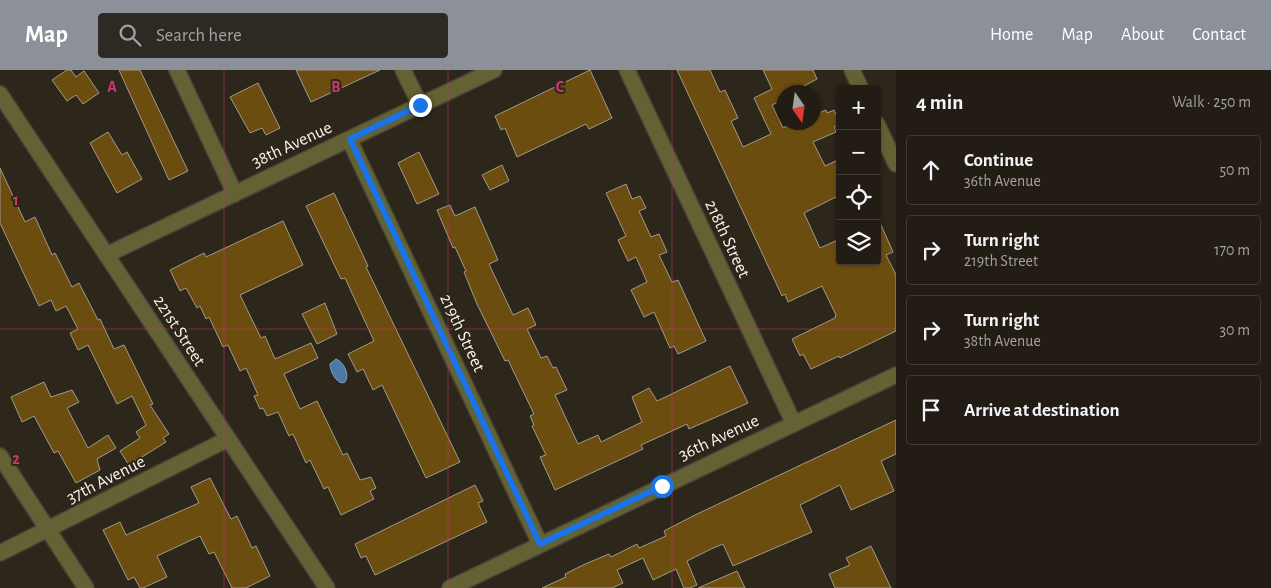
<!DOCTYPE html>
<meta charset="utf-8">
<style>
:root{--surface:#221c14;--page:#2e2922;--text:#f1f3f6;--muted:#a2a1a0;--line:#3f3a34;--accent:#8c9099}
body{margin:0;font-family:"Alegreya Sans",sans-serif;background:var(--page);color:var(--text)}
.controls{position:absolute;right:15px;top:15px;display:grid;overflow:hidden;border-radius:5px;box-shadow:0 1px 4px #0004}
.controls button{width:45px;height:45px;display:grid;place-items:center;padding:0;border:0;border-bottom:1px solid var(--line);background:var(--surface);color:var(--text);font:25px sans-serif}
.compass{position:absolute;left:776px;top:15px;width:45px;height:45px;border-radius:50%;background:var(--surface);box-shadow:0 1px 4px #0004;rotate:167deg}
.stop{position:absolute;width:15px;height:15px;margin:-11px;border:4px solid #1a73e8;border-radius:50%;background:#fff}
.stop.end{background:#1a73e8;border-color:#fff;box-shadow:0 1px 5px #0008}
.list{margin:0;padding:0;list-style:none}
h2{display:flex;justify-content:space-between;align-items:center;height:65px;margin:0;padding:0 20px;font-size:21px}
h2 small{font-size:16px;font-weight:400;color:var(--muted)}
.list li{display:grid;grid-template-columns:32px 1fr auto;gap:15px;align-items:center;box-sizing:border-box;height:70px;margin:0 10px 10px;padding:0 10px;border:1px solid var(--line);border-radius:5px}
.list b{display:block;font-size:19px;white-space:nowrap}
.list p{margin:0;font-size:16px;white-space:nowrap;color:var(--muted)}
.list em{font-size:16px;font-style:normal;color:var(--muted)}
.icon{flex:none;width:28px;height:28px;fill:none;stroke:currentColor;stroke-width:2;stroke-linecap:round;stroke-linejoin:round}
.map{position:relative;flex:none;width:896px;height:518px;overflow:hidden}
header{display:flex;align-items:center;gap:30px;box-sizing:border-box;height:70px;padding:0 25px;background:var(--accent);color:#fff}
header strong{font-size:24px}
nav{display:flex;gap:28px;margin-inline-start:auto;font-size:18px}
.search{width:350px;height:45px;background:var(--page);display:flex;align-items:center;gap:12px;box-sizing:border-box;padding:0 18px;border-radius:5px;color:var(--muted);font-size:19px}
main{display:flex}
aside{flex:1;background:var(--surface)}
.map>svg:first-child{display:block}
.water{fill:#4c7aa4;stroke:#809fba}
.building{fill:#6b4d10;stroke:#a29a8b}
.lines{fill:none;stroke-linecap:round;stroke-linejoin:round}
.minor-casing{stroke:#494337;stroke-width:18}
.minor{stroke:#626235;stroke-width:15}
.route{stroke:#1a73e8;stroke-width:6}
.grid{fill:none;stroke:#ca3971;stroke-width:1;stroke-opacity:0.55}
.labels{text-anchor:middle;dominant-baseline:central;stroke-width:4;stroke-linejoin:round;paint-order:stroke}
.street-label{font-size:18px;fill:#f8f4ec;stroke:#2d261a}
.grid-label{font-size:16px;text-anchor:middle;font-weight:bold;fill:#ca3971;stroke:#2d261a;stroke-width:4;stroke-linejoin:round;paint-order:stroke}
</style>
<header>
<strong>Map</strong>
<div class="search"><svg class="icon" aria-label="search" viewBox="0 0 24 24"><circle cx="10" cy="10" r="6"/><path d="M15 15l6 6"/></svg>Search here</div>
<nav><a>Home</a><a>Map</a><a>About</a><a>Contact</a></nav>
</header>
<main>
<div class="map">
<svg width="896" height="518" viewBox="0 0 896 518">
<rect width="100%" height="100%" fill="#2d261a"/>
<path class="water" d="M336 289C344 292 350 305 345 312L342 313C335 311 330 301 330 294Z"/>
<path class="building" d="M67 0H71L76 7 84 1 99 23 83 34 76 25 67 31 52 10Z
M119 0H140L188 101 169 110Z
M296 0H380L311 32Z
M590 0 612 48 589 59 586 54 517 87 505 58 501 60 495 46Z
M677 0H710L720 22 725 20 738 48 731 51 743 77 771 64 754 28 772 19 763 0H813L817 9 793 22H784V29L772 35 783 58 796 52H814V45L826 40 827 43 834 40 840 54 834 57 836 62 813 72 825 96 840 89V125L804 143 820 178 840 169V191H877V146L893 182 886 185 896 205V261L840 288 839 286 811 299 803 284 800 286 792 269 835 248 836 245 822 216 788 232 785 224 782 226Z
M258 13 280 58 266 65 262 58 250 63 230 27Z
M108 62 122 85 127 82 142 109 117 123 90 73Z
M419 82 439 124 417 134 398 93Z
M502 95 509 111 490 120 482 105Z
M0 98 25 152 35 147 52 185 55 183 72 217 79 213 98 250 100 249 114 279 124 275 153 334 150 335 169 364 163 368 166 372 129 395 120 381 140 368 136 362 146 355 132 326 117 334 88 275 78 280 70 263 78 259 66 236 56 241 51 230 39 236 0 153Z
M626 114 632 129 640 126 646 138 639 141 651 167 659 164 667 182 659 185 672 212 678 210 706 271 678 284 674 276 670 278 654 242 644 247 631 220 647 212 636 187 628 191 618 170 626 166 606 123Z
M334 123 368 196 366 197 460 392 426 408 382 315 373 320 363 299 357 302 348 284 374 271 345 208 341 209 306 136Z
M450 135 455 146 475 137 498 190 489 194 513 245 528 238 536 255 527 259 541 288 547 286 553 298 556 297 567 320 555 325 578 374 598 365 601 372 642 352 632 327 649 318 657 331 730 296 748 333 689 359 687 354 685 355 641 375 643 379 555 420 540 387 546 385 532 356 534 355 530 346 534 344 508 290 505 291 477 234 464 202 466 201 455 177 453 178 437 140Z
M283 151 303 195 240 225 261 268 265 266 275 289 311 273 318 288 284 304 300 339 317 331 343 385 347 383 360 410 371 407 376 418 370 421 374 429 341 445 328 417 324 419 310 390 306 393 293 364 289 366 278 342 267 346 263 338 260 339 254 326 258 325 246 298 240 301 228 275 223 277 209 247 206 249 200 236 197 238 186 218 180 221 170 200 204 183 206 187Z
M325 233 337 264 317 274 302 244Z
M44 312 51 327 72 320 79 332 67 338 88 378 108 365 116 378 97 389 100 400 76 413 58 381 54 383 34 346 22 352 11 327Z
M896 350V384L881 391 894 421 851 440 840 415 800 435 812 462 733 496 723 474 711 479 687 491 697 515 690 518H684L676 499 653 510 643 488 617 500 623 513 612 518H542L566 507 565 504 583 495 609 484 611 487 637 474 639 478 666 466 664 461 695 445Z
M210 408 231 449 237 446 252 478 256 476 270 506 246 518H232L214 482 209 484 200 466 157 486 167 507 143 518H140L134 507 128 510 103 460 120 452 126 465 199 433 191 417Z
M475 415 483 431 478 433 487 452 375 505 366 486 361 488 355 474Z
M871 476 891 518H835L829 504 850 495 846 488Z
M737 501 745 518H698Z"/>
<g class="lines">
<g class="minor-casing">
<path id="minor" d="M177 0 235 124
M403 0 420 35
M627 0 794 354
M852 0 861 19
M0 24 327 518
M877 54 896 94
M349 69 540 474
M106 185 494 0
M0 386 86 518
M0 483 228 369
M450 518 896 305"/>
</g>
<use href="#minor" class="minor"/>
</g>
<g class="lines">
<path class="route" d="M420 35 350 69 540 474 662 416"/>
</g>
<path class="grid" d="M224 0V518M448 0V518M672 0V518M0 259H896"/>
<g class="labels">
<g class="street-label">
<text transform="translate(292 75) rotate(-25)">38th Avenue</text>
<text transform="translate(727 169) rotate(65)">218th Street</text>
<text transform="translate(179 261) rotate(57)">221st Street</text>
<text transform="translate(462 263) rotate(65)">219th Street</text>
<text transform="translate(719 368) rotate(-25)">36th Avenue</text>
<text transform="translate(106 410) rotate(-27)">37th Avenue</text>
</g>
</g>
<g class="grid-label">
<text x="112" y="22">A</text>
<text x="336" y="22">B</text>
<text x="560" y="22">C</text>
<text x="16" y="135">1</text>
<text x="16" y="394">2</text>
</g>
</svg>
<div class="controls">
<button>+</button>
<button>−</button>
<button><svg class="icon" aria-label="locate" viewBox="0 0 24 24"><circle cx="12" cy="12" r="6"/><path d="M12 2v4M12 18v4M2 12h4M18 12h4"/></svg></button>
<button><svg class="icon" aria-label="layers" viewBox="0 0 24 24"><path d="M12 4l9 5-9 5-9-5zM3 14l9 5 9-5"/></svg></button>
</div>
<svg class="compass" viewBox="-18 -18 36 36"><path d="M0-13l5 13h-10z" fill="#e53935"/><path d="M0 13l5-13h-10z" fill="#a2a1a0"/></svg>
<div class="stop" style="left:662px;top:416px"></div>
<div class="stop end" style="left:420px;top:35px"></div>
</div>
<aside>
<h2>4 min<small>Walk · 250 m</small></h2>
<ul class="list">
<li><svg class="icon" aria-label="ahead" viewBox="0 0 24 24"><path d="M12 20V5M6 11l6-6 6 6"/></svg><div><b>Continue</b><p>36th Avenue</p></div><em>50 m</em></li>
<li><svg class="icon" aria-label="right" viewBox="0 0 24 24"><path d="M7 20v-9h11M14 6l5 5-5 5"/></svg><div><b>Turn right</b><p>219th Street</p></div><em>170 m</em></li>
<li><svg class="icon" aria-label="right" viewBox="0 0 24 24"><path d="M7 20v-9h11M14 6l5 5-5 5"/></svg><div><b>Turn right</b><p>38th Avenue</p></div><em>30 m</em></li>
<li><svg class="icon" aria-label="arrive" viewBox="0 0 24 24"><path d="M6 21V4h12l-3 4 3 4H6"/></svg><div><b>Arrive at destination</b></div></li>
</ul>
</aside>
</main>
